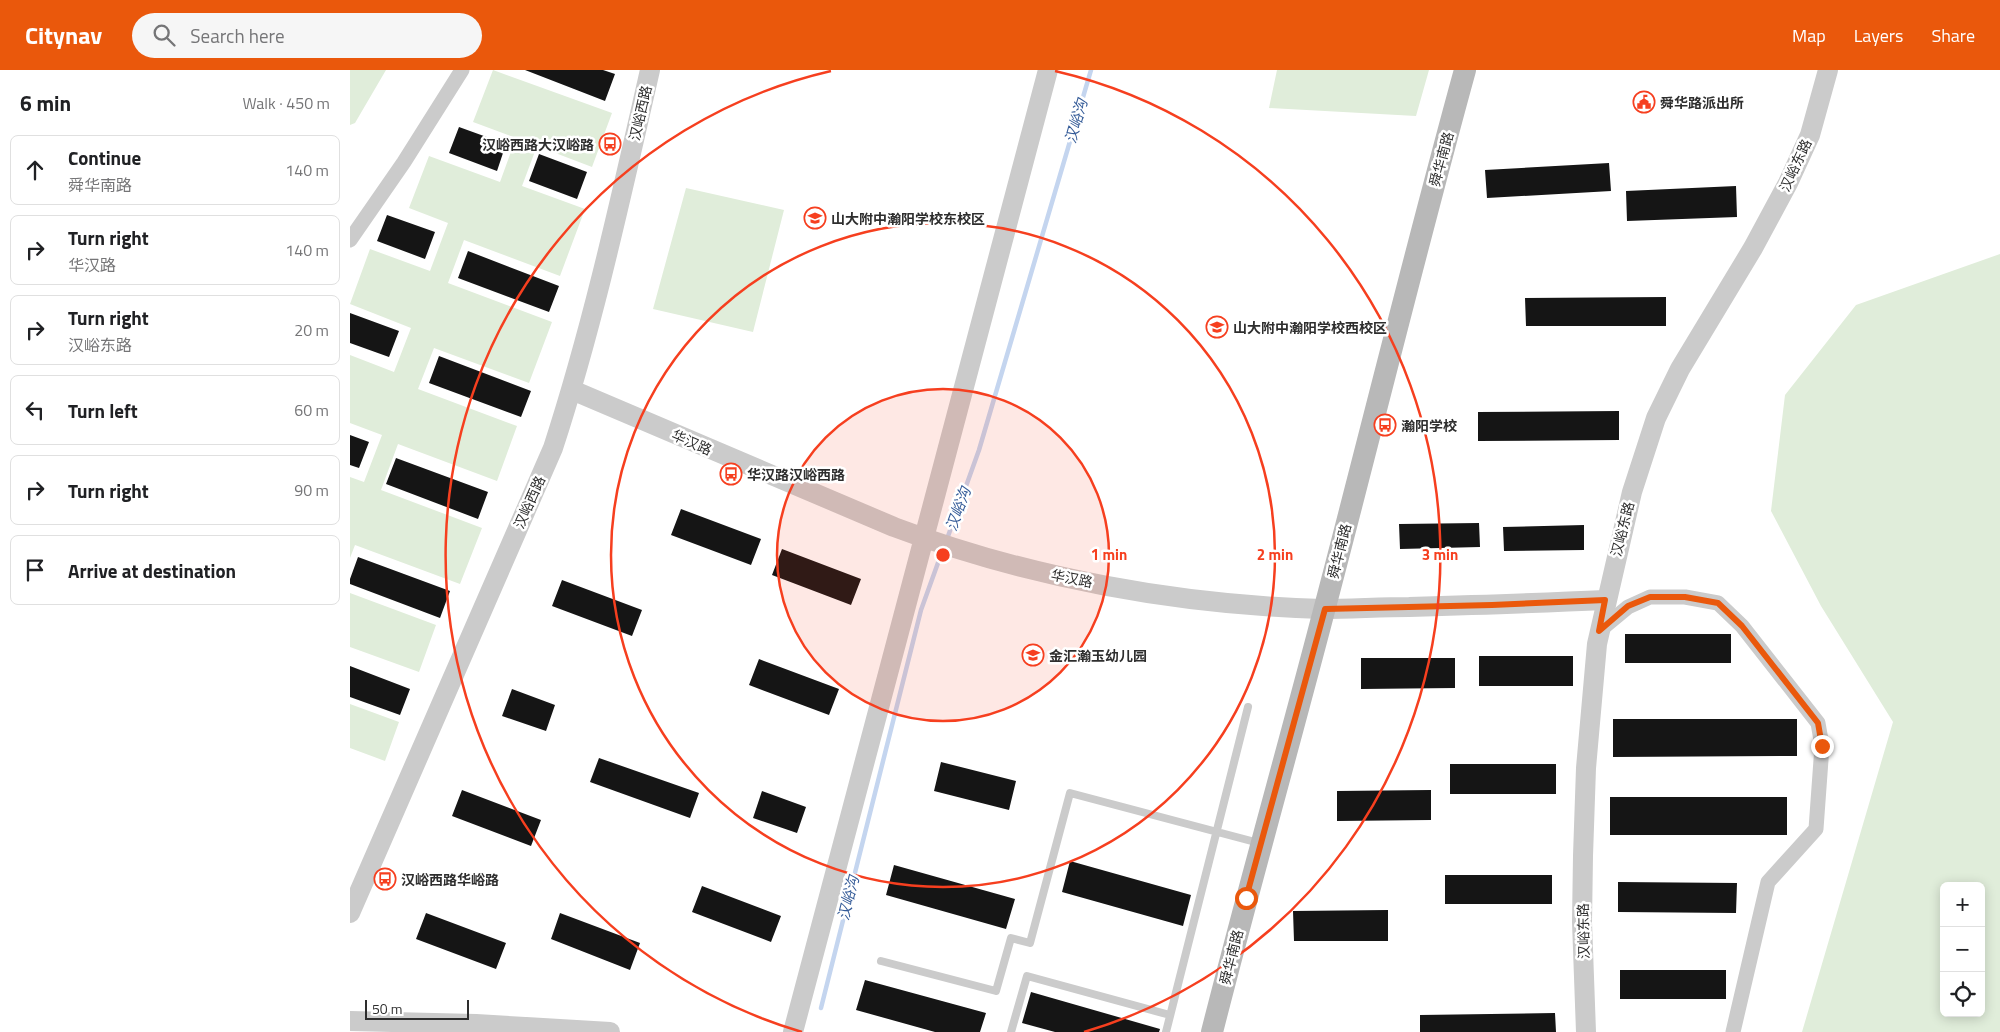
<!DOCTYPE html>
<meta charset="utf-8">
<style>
:root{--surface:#fff;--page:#f6f6f6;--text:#202124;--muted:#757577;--line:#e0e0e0;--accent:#ea580c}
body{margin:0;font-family:"Titillium Web","Noto Sans SC",sans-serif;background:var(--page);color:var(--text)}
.controls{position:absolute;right:15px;bottom:15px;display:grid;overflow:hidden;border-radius:8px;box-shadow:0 2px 12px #0003}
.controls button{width:45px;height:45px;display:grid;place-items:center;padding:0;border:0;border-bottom:1px solid var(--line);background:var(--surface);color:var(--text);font:25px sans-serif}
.scale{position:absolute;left:15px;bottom:12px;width:104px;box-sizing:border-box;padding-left:5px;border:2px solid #2e2e2e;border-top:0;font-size:14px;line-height:18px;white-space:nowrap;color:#2e2e2e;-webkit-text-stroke:4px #fff;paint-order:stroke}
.stop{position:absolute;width:15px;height:15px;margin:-11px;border:4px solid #ea580c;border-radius:50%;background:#fff}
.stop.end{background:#ea580c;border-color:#fff;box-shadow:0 1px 5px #0008}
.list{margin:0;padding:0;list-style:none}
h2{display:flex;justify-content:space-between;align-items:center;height:65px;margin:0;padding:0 20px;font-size:21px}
h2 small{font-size:16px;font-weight:400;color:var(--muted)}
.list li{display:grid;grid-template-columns:32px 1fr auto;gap:15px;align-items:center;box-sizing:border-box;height:70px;margin:0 10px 10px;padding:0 10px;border:1px solid var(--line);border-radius:8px}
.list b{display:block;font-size:19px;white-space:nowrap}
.list p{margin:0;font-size:16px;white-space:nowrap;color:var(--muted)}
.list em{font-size:16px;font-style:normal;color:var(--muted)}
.icon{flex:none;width:28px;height:28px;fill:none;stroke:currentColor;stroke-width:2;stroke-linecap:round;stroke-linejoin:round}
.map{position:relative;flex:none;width:1650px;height:962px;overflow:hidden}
header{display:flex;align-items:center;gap:30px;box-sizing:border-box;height:70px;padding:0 25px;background:var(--accent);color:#fff}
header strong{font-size:24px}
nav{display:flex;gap:28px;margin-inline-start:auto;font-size:18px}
.search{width:350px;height:45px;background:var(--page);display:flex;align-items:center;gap:12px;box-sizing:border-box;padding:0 18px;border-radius:28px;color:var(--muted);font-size:19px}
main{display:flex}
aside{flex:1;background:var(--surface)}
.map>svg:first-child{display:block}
.green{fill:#e0edda;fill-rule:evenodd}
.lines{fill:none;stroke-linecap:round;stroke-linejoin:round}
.stream{stroke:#c4d5ef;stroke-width:4.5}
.building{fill:#151515}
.service{stroke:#cbcbcb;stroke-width:8}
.minor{stroke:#cbcbcb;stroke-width:15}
.tertiary{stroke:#cbcbcb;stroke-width:20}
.secondary{stroke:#b8b8b8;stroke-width:22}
.route{stroke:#ea580c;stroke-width:6}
.ring{fill:none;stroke:#f63f1f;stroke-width:2.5}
.labels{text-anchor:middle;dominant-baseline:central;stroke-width:5;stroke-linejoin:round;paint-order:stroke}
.poi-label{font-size:14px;font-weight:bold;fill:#2e2e2e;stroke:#fff;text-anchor:start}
.street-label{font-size:14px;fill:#2e2e2e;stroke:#fff}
.water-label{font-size:15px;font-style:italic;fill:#345b98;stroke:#fff}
.centre{fill:#f63f1f;stroke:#fff;stroke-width:2.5}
.ring-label{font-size:15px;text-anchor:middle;font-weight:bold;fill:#f63f1f;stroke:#fff;stroke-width:5;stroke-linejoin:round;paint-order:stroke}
</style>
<header>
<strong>Citynav</strong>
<div class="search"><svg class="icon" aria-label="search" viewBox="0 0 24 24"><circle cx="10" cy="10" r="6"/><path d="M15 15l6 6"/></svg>Search here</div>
<nav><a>Map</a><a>Layers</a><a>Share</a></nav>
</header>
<main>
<aside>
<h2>6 min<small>Walk · 450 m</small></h2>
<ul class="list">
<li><svg class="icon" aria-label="ahead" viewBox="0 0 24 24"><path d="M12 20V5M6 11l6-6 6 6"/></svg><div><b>Continue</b><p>舜华南路</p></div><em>140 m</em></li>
<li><svg class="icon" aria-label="right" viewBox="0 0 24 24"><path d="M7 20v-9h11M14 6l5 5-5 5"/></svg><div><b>Turn right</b><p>华汉路</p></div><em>140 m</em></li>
<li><svg class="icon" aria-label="right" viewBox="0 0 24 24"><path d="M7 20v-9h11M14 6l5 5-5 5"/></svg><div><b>Turn right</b><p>汉峪东路</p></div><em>20 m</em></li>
<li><svg class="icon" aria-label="left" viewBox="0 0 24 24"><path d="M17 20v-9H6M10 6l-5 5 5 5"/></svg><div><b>Turn left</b></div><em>60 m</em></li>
<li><svg class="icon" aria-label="right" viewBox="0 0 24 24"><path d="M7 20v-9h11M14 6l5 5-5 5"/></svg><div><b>Turn right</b></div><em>90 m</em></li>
<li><svg class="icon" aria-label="arrive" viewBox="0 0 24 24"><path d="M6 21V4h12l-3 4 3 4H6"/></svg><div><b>Arrive at destination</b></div></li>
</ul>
</aside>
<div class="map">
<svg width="1650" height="962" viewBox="0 0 1650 962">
<rect width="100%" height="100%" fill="#fff"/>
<path class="green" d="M0 0H36L5 53 0 55Z
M143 0 262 43 242 97 187 76 172 116 235 139 210 206 114 170 98 213 202 252 179 313 84 278 68 319 167 356 147 411 48 374 31 420 132 458 110 514 5 475 0 488V407L14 412 32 365 0 353V285L44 302 61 258 0 234 20 179 80 201 98 153 59 138 79 86 150 112 166 68 123 52Z
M927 0H1079L1066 46 919 38Z
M336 118 434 140 403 262 303 239Z
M1650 184V962H1452L1543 652 1471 536 1421 441 1435 325 1506 235ZM1594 816H1631V943H1594Z
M0 523 86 555 69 602 0 577Z
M0 634 49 652 35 691 0 678Z"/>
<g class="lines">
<path class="stream" d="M597 469 629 380 741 0
M471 938 571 540 593 479"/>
</g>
<path class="building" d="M175 0H253L265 4 255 31Z
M109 57 156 74 147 101 99 83Z
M189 84 237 102 227 129 179 111Z
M1259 93 1261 121 1137 128 1135 100Z
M1386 116 1387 147 1277 151 1276 121Z
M37 145 85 162 75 189 27 171Z
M118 181 209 216 199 242 108 208Z
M1316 227V256H1176L1175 228Z
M0 243 49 261 39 287 0 273Z
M89 286 181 321 171 347 79 313Z
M1269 341V370L1128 371V342Z
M0 365 19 372 9 398 0 395Z
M46 388 138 422 128 449 36 414Z
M331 439 411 469 401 495 321 465Z
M1129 453 1130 477 1050 479 1049 454Z
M1234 455V480L1154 481 1153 457Z
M432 479 511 509 501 535 422 505Z
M8 487 100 521 90 548 0 514V509Z
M212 510 292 540 282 566 202 536Z
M1275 564H1381V593H1275Z
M1129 586H1223V616H1129Z
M1011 588H1105V618L1011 619Z
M409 589 489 619 479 645 399 615Z
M0 596 60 619 50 645 0 627Z
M162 619 205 635 196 661 152 646Z
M1263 649H1447V686L1263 687Z
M249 688 349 723 340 748 240 712Z
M591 692 666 711 659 740 584 721Z
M1100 694H1206V724H1100Z
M112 720 191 750 181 776 102 746Z
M1081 720V750L987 751V721Z
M412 721 456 737 447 763 403 748Z
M1260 727H1437V765H1260Z
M720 791 841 825 833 856 712 822Z
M544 795 665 829 656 859 536 825Z
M1095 805H1202V834H1095Z
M1268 812 1387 813 1386 843 1268 842Z
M352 816 431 846 421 872 342 842Z
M1038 840V871H944L943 841Z
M76 843 156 873 146 899 66 869Z
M210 843 290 873 280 900 201 869Z
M1270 900H1376V929H1270Z
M515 910 636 943 630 962H585L506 940Z
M681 922 810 959 809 962H705L672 953Z
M1205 943 1206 962H1070V945Z"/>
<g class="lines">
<path class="service" d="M531 891 646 921 661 868 680 873 720 723 909 773
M661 962 677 906 820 945
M816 962 898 637"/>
<path class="minor" d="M0 170 54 92 112 0
M1249 561 1278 537 1300 527H1335L1368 533 1392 556 1468 653 1472 676 1466 759 1418 812 1383 962"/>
<path class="tertiary" d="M222 320 544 457C679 508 829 535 972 539 1001 539 1030 537 1059 537 1125 535 1190 533 1255 530
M0 843 203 378C243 255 271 127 300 0
M0 951 126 954 260 962
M443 962 698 0
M1236 962 1232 852 1233 786 1236 698 1247 574 1282 422 1306 348 1330 299 1403 178 1438 113 1460 65 1478 0"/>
<path class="secondary" d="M862 962C898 820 938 679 975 537 1022 358 1066 178 1115 0"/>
</g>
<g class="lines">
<path class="route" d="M896 828 975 539 1142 535 1255 530 1249 561 1278 536 1300 527H1335L1368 533 1392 556 1468 653 1472 676"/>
</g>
<circle cx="593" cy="485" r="166" fill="#f63f1f" fill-opacity=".12"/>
<g class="ring">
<circle cx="593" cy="485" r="166"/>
<circle cx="593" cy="485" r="332"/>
<path d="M452 962A497 497 0 0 1 481 1M705 1A497 497 0 0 1 734 962"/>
</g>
<defs>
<g id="civic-ring" transform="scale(1.125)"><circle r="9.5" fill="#fff" stroke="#f63f1f" stroke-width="1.5"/><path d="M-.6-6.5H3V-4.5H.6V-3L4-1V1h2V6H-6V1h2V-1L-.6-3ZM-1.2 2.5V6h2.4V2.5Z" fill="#f63f1f"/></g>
<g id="bus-ring" transform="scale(1.125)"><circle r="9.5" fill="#fff" stroke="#f63f1f" stroke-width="1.5"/><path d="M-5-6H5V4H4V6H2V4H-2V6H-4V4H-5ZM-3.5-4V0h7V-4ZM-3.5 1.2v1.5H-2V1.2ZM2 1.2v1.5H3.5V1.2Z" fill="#f63f1f"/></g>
<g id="school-ring" transform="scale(1.125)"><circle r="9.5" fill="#fff" stroke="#f63f1f" stroke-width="1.5"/><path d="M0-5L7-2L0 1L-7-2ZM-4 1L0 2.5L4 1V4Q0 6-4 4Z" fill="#f63f1f"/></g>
</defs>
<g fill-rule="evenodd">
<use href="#civic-ring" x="1294" y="32"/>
<use href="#bus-ring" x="260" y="74"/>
<use href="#school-ring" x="465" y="148"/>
<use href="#school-ring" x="867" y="257"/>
<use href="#bus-ring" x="1035" y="355"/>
<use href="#bus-ring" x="381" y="404"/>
<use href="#school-ring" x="683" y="585"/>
<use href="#bus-ring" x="35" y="809"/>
</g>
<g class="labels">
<g class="poi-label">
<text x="1310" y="32">舜华路派出所</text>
<text x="244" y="74" text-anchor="end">汉峪西路大汉峪路</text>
<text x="481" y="148">山大附中瀚阳学校东校区</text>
<text x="883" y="257">山大附中瀚阳学校西校区</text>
<text x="1051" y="355">瀚阳学校</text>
<text x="397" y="404">华汉路汉峪西路</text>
<text x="699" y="585">金汇瀚玉幼儿园</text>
<text x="51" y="809">汉峪西路华峪路</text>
</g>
<g class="street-label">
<text transform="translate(290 43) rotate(-77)">汉峪西路</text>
<text transform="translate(1091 89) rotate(-75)">舜华南路</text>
<text transform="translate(1445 95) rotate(-65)">汉峪东路</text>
<text transform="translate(342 372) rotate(24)">华汉路</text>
<text transform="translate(179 432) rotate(-66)">汉峪西路</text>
<text transform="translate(1272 459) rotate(-76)">汉峪东路</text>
<text transform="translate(989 481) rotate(-76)">舜华南路</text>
<text transform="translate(722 508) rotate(11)">华汉路</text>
<text transform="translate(1233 861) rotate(-91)">汉峪东路</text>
<text transform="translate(881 887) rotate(-76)">舜华南路</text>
</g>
<g class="water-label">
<text transform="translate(726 51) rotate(-74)">汉峪沟</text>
<text transform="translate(608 439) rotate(-70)">汉峪沟</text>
<text transform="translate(498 828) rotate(-76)">汉峪沟</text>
</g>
</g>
<circle cx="593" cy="485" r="8" class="centre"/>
<g class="ring-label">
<text x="759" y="490">1 min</text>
<text x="925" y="490">2 min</text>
<text x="1090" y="490">3 min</text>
</g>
</svg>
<div class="controls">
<button>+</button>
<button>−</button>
<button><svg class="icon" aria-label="locate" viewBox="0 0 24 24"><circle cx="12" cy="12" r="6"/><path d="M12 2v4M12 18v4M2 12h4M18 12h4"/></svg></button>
</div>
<div class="scale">50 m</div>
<div class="stop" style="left:896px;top:828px"></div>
<div class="stop end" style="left:1472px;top:676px"></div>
</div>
</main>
